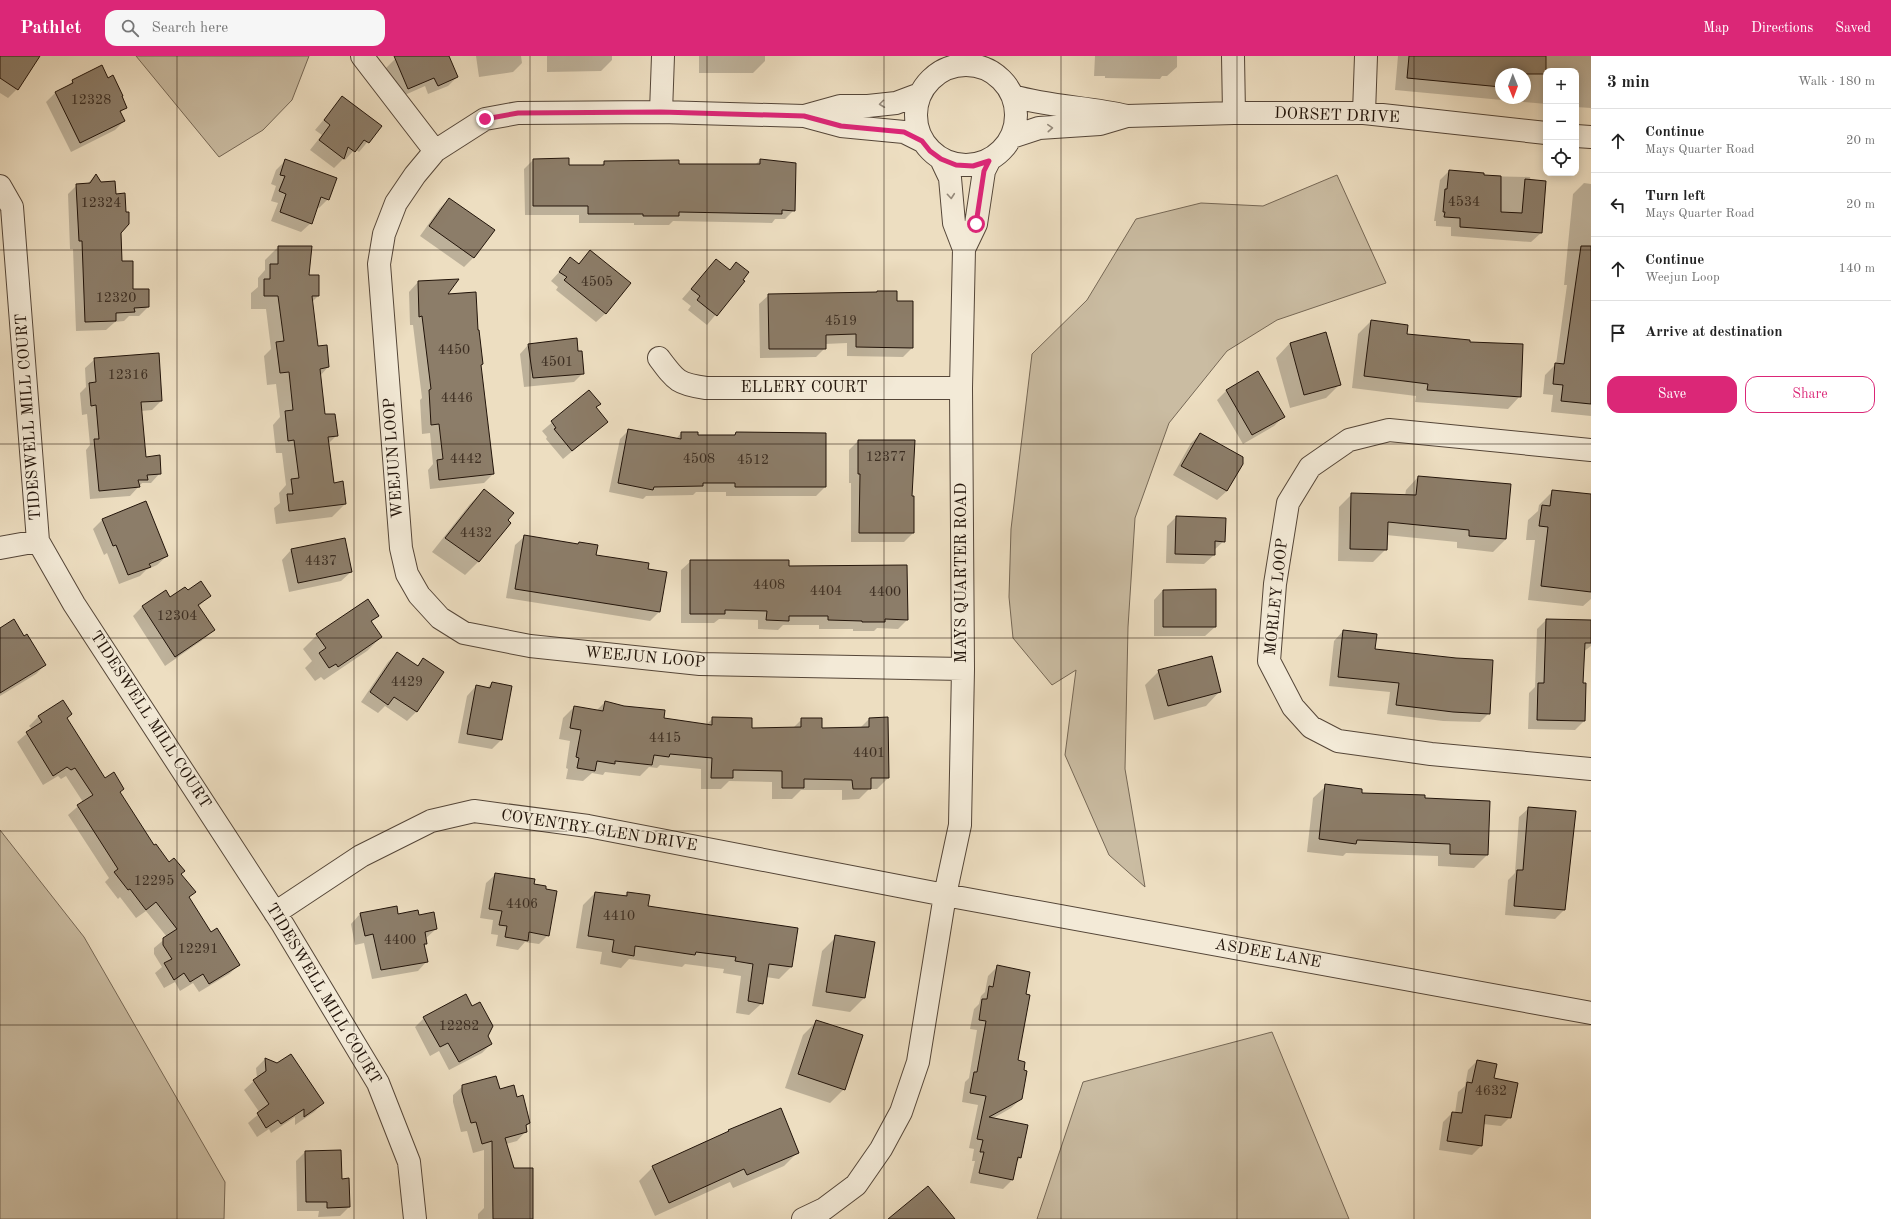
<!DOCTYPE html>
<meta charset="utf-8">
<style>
:root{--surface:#fff;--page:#f6f6f6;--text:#222;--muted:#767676;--line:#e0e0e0;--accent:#db2777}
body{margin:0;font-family:"Old Standard TT",serif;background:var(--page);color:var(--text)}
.controls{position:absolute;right:12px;top:12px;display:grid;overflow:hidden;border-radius:8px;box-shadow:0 2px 10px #0003}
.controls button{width:36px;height:36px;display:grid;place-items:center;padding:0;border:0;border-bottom:1px solid var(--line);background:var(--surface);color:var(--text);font:20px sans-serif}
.compass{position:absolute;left:1495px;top:12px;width:36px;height:36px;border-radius:50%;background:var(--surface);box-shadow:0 2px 10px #0003;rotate:179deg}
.stop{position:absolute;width:12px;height:12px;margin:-9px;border:3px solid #db2777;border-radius:50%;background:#fff}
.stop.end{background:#db2777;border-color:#fff;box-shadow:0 1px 4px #0008}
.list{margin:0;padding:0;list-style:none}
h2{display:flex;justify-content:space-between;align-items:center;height:52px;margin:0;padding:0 16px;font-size:17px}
h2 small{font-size:13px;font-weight:400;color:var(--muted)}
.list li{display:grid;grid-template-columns:26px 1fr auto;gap:12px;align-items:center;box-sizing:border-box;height:64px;padding:0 16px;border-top:1px solid var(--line)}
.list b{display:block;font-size:15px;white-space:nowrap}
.list p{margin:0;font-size:13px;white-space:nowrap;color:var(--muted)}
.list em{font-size:13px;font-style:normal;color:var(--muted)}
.actions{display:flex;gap:8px;padding:12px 16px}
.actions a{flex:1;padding:9px 0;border:1px solid var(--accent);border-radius:12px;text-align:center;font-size:14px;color:var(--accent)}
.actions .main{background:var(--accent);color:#fff}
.icon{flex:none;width:22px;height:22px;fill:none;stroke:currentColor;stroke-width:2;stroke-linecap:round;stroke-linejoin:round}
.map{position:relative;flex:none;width:1591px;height:1163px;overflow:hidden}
header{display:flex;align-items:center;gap:24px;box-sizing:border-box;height:56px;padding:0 20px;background:var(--accent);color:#fff}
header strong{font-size:19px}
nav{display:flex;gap:22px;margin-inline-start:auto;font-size:14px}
.search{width:280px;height:36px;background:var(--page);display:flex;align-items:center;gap:10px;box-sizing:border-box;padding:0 14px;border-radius:12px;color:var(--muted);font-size:15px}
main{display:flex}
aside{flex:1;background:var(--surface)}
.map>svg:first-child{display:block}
.green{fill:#cabca2;stroke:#766856}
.shadow{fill:#0003;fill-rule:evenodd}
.building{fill:#8c7d69;stroke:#22140a}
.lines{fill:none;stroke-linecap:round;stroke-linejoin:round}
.minor-casing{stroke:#554638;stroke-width:24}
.minor{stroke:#f3ead7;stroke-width:22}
.oneway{stroke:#958a7b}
.route{stroke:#db2777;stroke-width:5}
.grid{fill:none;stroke:#22140a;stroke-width:1;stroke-opacity:0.55}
.labels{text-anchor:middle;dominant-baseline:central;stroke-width:3;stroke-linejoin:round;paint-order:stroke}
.number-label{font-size:14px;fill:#3c2e22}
.street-label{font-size:16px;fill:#22140a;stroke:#f3ead7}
</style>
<header>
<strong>Pathlet</strong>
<div class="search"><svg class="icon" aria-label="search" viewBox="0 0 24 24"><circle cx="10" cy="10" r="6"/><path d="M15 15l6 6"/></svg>Search here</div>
<nav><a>Map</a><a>Directions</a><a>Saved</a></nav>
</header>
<main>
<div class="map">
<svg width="1591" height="1163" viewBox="0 0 1591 1163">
<rect width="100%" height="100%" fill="#eddec1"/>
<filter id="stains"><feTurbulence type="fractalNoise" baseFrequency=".005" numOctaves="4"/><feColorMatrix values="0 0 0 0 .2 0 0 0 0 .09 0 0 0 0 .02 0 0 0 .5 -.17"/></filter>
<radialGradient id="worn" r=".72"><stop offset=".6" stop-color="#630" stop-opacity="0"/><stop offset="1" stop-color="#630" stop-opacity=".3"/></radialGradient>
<path class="green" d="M136 0H309L292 44 263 74 219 101Z
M1337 119 1386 227 1277 264 1227 295 1169 367 1135 462 1128 571 1125 713 1145 831 1109 799 1065 699 1076 614 1052 629 1013 582 1009 541 1011 473 1032 298 1087 244 1136 163 1201 147 1263 150Z
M0 774 84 881 225 1126 224 1163H0Z
M1272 976 1349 1163H1037L1083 1026Z"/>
<path class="shadow" d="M0 0 17 33 8 42 0 37Z
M401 0H448L457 21 448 30 428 38 425 30 398 42 386 12 395 3Z
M476 0H521L522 7 513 16 479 21Z
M547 0H612V4L601 15 547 16Z
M699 0H765V5L753 17H699Z
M1095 0H1177V11L1167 20H1162L1160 23 1105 22V20H1094Z
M1398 0H1591V52L1576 51V15H1546V48L1395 34ZM1501 18H1525V42H1501Z
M108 23 126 51 120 57 124 65 115 74 71 96 46 46 56 36 66 31 73 25Z
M343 41 381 70 359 96 355 93 345 104 343 103 334 112 310 94 322 79 315 74Z
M286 104 328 143 319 152 316 151 311 167 301 176 271 165 278 147 271 145 276 130 271 128 276 114Z
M533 104 568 110H601L604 106 678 109H755L760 104 794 154 785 163H775L772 167 673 165 669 169H634V167H579V159H525L524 113Z
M1449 115 1483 120 1530 121 1541 177 1531 186 1451 180V171L1436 170V165H1434L1440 124Z
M96 119 120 177 121 206 132 234 148 251 139 260H129L124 265 115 266 106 274 76 275 73 193H70L68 138 77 129 87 128Z
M1584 127 1591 128V360L1551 356 1553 339 1543 338 1545 319 1556 308 1567 229H1564L1573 138Z
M449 143 493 174 473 202 464 211 420 180 440 152Z
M278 191 308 220 318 240 312 246 317 291 328 311 320 320 324 359 337 379 328 388 333 428 345 448 332 461 276 468 274 452 280 447 279 437 286 429 282 397H276L273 369 280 361 276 328 267 329 264 300 271 293 266 253H251V237L258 231V222L265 214V204Z
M590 195 606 257 596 266 556 234 558 231 551 225 571 203 578 208Z
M716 204 729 215 736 207 742 224 744 225 707 269 688 254 691 250 682 243Z
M457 224 446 239 477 275 482 308 480 310 493 418 484 427 430 433 428 414 433 408 430 377 422 378 420 344 422 342 413 269H410L409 236 418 226Z
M769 239 896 246 912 292 903 301 847 300V287L825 288V292L816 301 760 302 759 248Z
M1371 265 1405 279 1520 340 1508 353 1415 346 1416 340 1352 332 1358 278Z
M1290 287 1340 328 1326 342 1290 352 1276 302Z
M529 288 578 296 583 317 574 326 524 331 520 298Z
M95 303 161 345 152 354 141 355 145 402 160 417 151 427H142L130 440 90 443 86 394 90 389 87 358 82 359 80 337 86 331 85 312Z
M589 335 595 352 607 366 563 403 546 383 547 381 542 375Z
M1226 335 1283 361 1274 370 1243 388 1217 344Z
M629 374 676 383 681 377 697 380H733L736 377 825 378V431L816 440H726V436H696L693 439 646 440 643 443 609 436 620 383Z
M1200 378 1242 407 1227 435 1217 444 1173 419 1191 387Z
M858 385 911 441 913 477 904 486H851V427H849V394Z
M1418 421 1510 429 1506 483 1493 496 1457 492V486L1386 479V493L1373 506 1338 505 1339 451 1352 438 1405 440 1406 434Z
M484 434 479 505 465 519 432 496 470 448Z
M1553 435 1591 439V543L1583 550 1528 544 1535 484H1526L1528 464 1538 455 1539 449Z
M1176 461 1224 485 1214 494V499L1204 508 1166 507 1167 470Z
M102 464 167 500 157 509 146 514 140 520 119 528 107 497 104 499 93 473Z
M525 480 647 514 659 556 650 565 506 542 515 489Z
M291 494 351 516 341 525 289 536 282 504Z
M691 505 788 511 906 510 907 564 898 573 877 572 874 575H853V573H819V569H783L778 574 758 573V564L719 563 714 567H681V514Z
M1163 534 1215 571 1205 580H1154V544Z
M165 535 170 542 188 536 210 540 198 551 214 574 204 583 165 610 133 560 142 551Z
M378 559 371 567 381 581 367 595 324 624 321 621 315 625 305 612 312 605 303 593 317 579Z
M1546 564 1591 565V590L1583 596 1582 628 1584 665 1575 674 1528 673 1529 637 1535 631 1537 573Z
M0 574 24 581 45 609 36 618 0 640Z
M1343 575 1489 657 1480 666 1443 665 1387 658 1390 636 1329 630 1334 585Z
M397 597 417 610 423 603 442 616 416 656 407 665 385 650 378 657 361 646 388 606Z
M1159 615 1220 635 1206 650 1154 664 1145 629Z
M492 627 501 684 492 693 458 687 467 640 476 630 486 633Z
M605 646 663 663 706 669 713 662 751 673 793 672 802 663 821 673 860 672 869 663 888 722 877 733H869L859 743 842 744V734H801L792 743H772V726L729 725 721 733H701V713L660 709 657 712 649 711 640 720 605 716 603 719 592 717 583 725 566 723 568 713 566 712 570 685 559 683 563 662 574 651 596 655Z
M39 660 66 663 104 724 119 737 154 791 180 818 194 836 189 842 211 877 239 909 229 918 199 936 193 927 180 935 175 926 164 932 155 917 162 911 154 898V892L167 881 146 855 136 862 120 841 118 843 105 826 109 822 68 759 83 746 66 720 61 723 58 720 43 729 17 686 32 673 29 670Z
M1326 730 1361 738 1424 743 1487 799 1474 812 1438 810V800L1346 797 1343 800 1307 796 1313 742Z
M1529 752 1575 756 1564 854 1555 863 1505 859 1508 824 1515 817 1519 761Z
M496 818 533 828 548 879 539 888 525 886 518 894 496 890 498 879 491 878 493 864 480 862 486 827Z
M595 837 623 841 628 837 647 851 791 911 779 923 766 921 762 947 749 959 736 957 741 920 723 917 724 913 685 908 682 911 629 903 621 912 600 908 602 896 576 892 583 849Z
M396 851 398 859 418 860 436 873 425 883 426 888 424 890 427 905 418 915 372 923 364 887 355 889 351 868 360 858Z
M836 881 874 887 864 942 850 956 812 950 822 895Z
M997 911 1025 939 1017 1005 1021 1043 1011 1052 992 1063 1020 1102 1016 1106 1012 1124 1003 1133 970 1127 975 1105H972L974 1093 969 1092 978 1049 962 1046 965 1026 969 1022 977 974 970 973 974 953 979 948 981 940 985 936 988 920Z
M471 951 491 988 482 997 449 1014 439 995 430 1000 415 971 424 962Z
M817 965 844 1033 830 1047 785 1032 803 979Z
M265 1003 277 1008 323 1047 314 1056 295 1069V1061L271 1077 269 1073 257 1081 248 1067 260 1057 244 1034 257 1022 256 1012Z
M1477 1005 1493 1023 1510 1061 1501 1070 1483 1068 1481 1090 1472 1099 1439 1094 1443 1066 1452 1057H1455L1458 1036 1465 1030 1468 1014Z
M463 1030 499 1034 516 1042 529 1067 525 1071 526 1075 517 1085 506 1088 532 1163H478V1158L484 1152V1094L473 1097 467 1075 461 1076 453 1046V1039Z
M780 1053 798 1096 784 1110 733 1132 730 1126 655 1160 639 1125 653 1111 725 1078 729 1075Z
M305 1096 341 1124 349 1151 340 1160 318 1161 319 1155H297L296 1105Z"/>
<path class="building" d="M0 0H40L18 34 0 22Z
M394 0H449L458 21 438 30 434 22 408 33Z
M1409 0H1546V18H1501V31L1407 22Z
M102 9 108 22 113 19 123 40H122L127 52 120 55 125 65 80 87 55 36 73 27 72 24Z
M342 40 382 70 369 87 364 84 355 96 348 91 344 103 319 84 330 69 324 64Z
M569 102V109H604V105L679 104V108H760V103L796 107 795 155 782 154V158L679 156V160H643V158H588V150H533V103Z
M285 103 337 122 329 144 321 141 312 168 280 156 286 138 279 135 285 120 280 119Z
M1449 114 1484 117V119L1501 120V156L1522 157 1525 123 1546 125 1542 177 1460 171V162L1444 161 1445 156H1443L1445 133H1447Z
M96 118 101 126 115 125 116 138 125 137 126 156H129V168L121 177 122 205H133V233H149V251L134 252 135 256 116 257V265L85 266 82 185H79L76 128 90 127Z
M449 142 495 174 474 202 429 170Z
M278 190H312L309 219H319V240H312L318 290 327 289 329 311 320 313 325 358H335L338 380 328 381 334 427 343 425 346 448 289 455 287 438H293L291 423 299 422 294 384 288 385 285 355 293 354 289 316 280 317 276 286 284 285 278 240H264V223H270V208H278Z
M1581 190H1591V348L1561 345 1563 329 1553 328 1555 307 1564 308Z
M590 194 631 227 606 258 564 224 567 221 559 216 570 201 579 208Z
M716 203 730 214 736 206 749 216 743 224 745 225 717 260 697 244 700 240 691 233Z
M459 223 448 238 476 236 478 274H479L483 308 481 309 494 418 439 424 437 404 443 403 439 368 431 369 429 334 431 333 422 260 419 261 418 225Z
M877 235H897V245H913V292L856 291V278L826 279V293H769L768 238 877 236Z
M1371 264 1408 269 1407 278 1470 284V286L1523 288 1521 341 1427 334 1428 328 1364 320Z
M1326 276 1341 329 1304 339 1290 287Z
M577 282 578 295H582L584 318 533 322 528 288Z
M159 297 162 345 141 346 146 401 160 399 161 418 147 419 148 424H138L140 431 99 435 94 383H99L96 349 91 350 89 327 96 326 94 302Z
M1258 315 1285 361 1252 379 1226 334Z
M589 334 601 348 596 351 608 366 572 395 554 373 556 372 551 365Z
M628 373 681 383V376H698V379H735L736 376 826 377V431H735V427H703V430L654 431 653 434 618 427Z
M1200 377 1243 401V408L1227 435 1181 410Z
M858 384H915L912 440H914V477H859L860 418H858Z
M1418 420 1511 428 1506 483 1469 480V474L1388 466 1387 494 1350 493 1351 437 1416 439Z
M484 433 514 457 508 464 511 467 479 506 445 482Z
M1552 434 1591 438V536L1541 530 1548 471 1539 470 1542 449 1550 450Z
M146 445 168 500 149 508 151 511 128 519 116 489 113 490 102 463Z
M1176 460 1226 462 1225 486 1215 485V499L1175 498Z
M524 479 578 488 579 486 598 489 596 499 649 507 648 513 667 516 660 556 515 533Z
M345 482 352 516 298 527 291 493Z
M690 504H789V510L907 509 908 564 885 563V566H862V565L828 564V560H789V565L766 564 767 555 725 554V558H690Z
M201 525 211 540 198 549 215 574 175 601 142 550 166 534 170 541 185 531 188 534Z
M1216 533V571H1163V534Z
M368 543 379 560 371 565 382 581 338 611 336 608 329 612 319 597 326 592 316 578Z
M14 563 24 580 27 578 46 609 0 637V572Z
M1546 563 1591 564V587H1585L1583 627H1586L1585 665 1537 664 1538 627H1544Z
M1343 574 1377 578 1375 593 1456 602 1493 604 1490 658 1453 656 1396 649 1399 627 1338 621Z
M397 596 418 610 423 602 444 616 417 656 394 641 388 649 370 636Z
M1212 600 1221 636 1168 650 1158 614Z
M492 626 512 630 502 684 467 678 476 629 490 632Z
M63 644 72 658 67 662 105 722 114 716 124 733 120 736 154 789 156 788 169 806 174 802 185 815 181 818 196 836 189 841 211 876 217 872 240 909 209 928 203 918 190 926 184 917 174 924 164 907 172 903 163 889V882L177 873 156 846 146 854 130 833 128 834 114 816 118 813 77 749 93 739 75 712 71 714 67 711 53 720 26 676 42 666 38 660Z
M605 645 624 650 665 654 664 662 712 669V661L752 662V672L801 671V662H822V672L869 671V662L888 661 889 722H871V733H853L852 724 804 723V732H782V715L733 714V722H711L712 702 670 698 669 701 654 699 652 709 615 705V708L597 705 595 715 577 712 579 702 576 701 581 674 570 672 574 650 603 655Z
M1325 728 1362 733V737L1425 739V742L1490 745 1488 799 1450 798V788L1357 784 1356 788 1319 783Z
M1528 751 1576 755 1565 854 1514 850 1517 814H1523Z
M495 817 535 823 534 828 546 830V833L557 835 549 880 529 876 528 885 505 881 507 870 499 869 502 855 489 853Z
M595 836 627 840V836L650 839 648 850 798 872 792 911 769 908 763 948 748 945 753 908 735 905 736 901 696 896 695 899 635 890 634 900 612 896 614 884 588 880Z
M397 850 398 858 418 854 419 859 434 856 437 873 425 876 427 888H424L428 906 381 914 373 878 365 880 360 857Z
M835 879 875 886 865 942 826 936Z
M997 909 1030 916 1026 938 1030 939 1018 1004 1025 1006 1024 1014 1027 1015 1022 1043 989 1061 1028 1069 1021 1102 1018 1101 1013 1124 979 1117 984 1096H980L983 1084 977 1083 986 1040 970 1037 974 1016H977L986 965 979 964 982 943H987L989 930 993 931Z
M466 938 472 950 480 946 493 970 488 980 492 988 459 1006 448 987 440 991 423 961Z
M816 964 863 979 845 1034 798 1018Z
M291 998 324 1047 304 1061V1053L281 1068 278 1064 266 1072 257 1057 269 1048 253 1024 266 1015 265 1002 277 1007Z
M1477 1004 1497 1008 1494 1022 1518 1027 1511 1062 1485 1059 1482 1090 1447 1085 1452 1056 1462 1057 1467 1026 1472 1027Z
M496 1020 500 1033 514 1029 517 1041 523 1039 530 1067 526 1069 527 1076 505 1082 514 1112H533V1163H493L492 1085 482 1088 476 1066 471 1067 462 1036V1029Z
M781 1052 799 1097 747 1119 744 1113 669 1147 652 1110 729 1075 728 1074Z
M341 1094 342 1123 349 1122 350 1151 327 1152V1146H306L305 1095Z
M928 1130 955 1163H888Z"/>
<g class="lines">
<g class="minor-casing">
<path id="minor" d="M362 0 435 95
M1233 0 1234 57
M916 59a50 50 0 1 1 100 0a50 50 0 1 1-100 0Z
M920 38 896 47 868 50H840L804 60 841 70 904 76 922 85
M661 56 663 0
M1364 57 1366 0
M804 60 661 56 518 57 485 63 435 95 415 119 396 147 384 178 379 208 401 492 407 518 419 539 440 562 464 577 530 590 700 608 963 613
M1127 60 1234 57H1364L1546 77
M1576 80 1591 81
M1012 81 1039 72 1100 68 1127 60C1089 51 1050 51 1013 40
M941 103 950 122 954 167 964 193 976 168 984 115 989 105
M0 130 12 151 38 485 74 548 283 869 378 1027 409 1106 415 1163
M659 302C676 325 678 328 706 332H961
M1591 394 1389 374 1349 384 1310 411 1288 447 1275 528 1269 605 1293 651 1311 671 1338 685 1431 698 1591 713
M0 492 38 485
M275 857 361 800 431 765 474 755 588 770 945 839 1591 957
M803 1163 824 1153 856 1129 881 1093 901 1056 918 1006 945 839 960 769 963 613 961 332 964 193"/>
</g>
<use href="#minor" class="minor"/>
</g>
<defs><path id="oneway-chevron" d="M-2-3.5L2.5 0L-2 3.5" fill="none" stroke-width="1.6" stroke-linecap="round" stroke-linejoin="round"/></defs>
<g class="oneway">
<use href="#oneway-chevron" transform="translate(882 48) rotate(173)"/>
<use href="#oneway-chevron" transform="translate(1050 72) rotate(-4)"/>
<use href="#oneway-chevron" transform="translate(951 140) rotate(85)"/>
</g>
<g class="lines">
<path class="route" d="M485 63 518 57 661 56 804 60 841 70 904 76 922 85 930 95 941 103 956 109 973 110 989 105 984 115 976 168"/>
</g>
<path class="grid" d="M177 0V1163M354 0V1163M530 0V1163M707 0V1163M884 0V1163M1061 0V1163M1237 0V1163M1414 0V1163M0 194H1591M0 388H1591M0 582H1591M0 775H1591M0 969H1591"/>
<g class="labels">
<g class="number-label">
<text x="91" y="44">12328</text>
<text x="1464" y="146">4534</text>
<text x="101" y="147">12324</text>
<text x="597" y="226">4505</text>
<text x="116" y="242">12320</text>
<text x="841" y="265">4519</text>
<text x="454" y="294">4450</text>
<text x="557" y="306">4501</text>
<text x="128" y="319">12316</text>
<text x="457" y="342">4446</text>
<text x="886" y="401">12377</text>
<text x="466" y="403">4442</text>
<text x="699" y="403">4508</text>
<text x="753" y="404">4512</text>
<text x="476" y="477">4432</text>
<text x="321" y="505">4437</text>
<text x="769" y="529">4408</text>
<text x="826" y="535">4404</text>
<text x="885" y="536">4400</text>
<text x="177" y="560">12304</text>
<text x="407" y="626">4429</text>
<text x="665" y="682">4415</text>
<text x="869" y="697">4401</text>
<text x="154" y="825">12295</text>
<text x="522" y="848">4406</text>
<text x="619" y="860">4410</text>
<text x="400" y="884">4400</text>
<text x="198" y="893">12291</text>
<text x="459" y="970">12282</text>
<text x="1491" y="1035">4632</text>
</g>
<g class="street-label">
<text transform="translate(1337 60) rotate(2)">DORSET DRIVE</text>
<text x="804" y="332">ELLERY COURT</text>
<text transform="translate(29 361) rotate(-94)">TIDESWELL MILL COURT</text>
<text transform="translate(394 402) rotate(-94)">WEEJUN LOOP</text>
<text transform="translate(962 517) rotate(-90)">MAYS QUARTER ROAD</text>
<text transform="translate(1277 541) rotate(-84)">MORLEY LOOP</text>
<text transform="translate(645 602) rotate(5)">WEEJUN LOOP</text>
<text transform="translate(150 664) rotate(57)">TIDESWELL MILL COURT</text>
<text transform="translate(599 775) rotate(9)">COVENTRY GLEN DRIVE</text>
<text transform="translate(1268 898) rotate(10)">ASDEE LANE</text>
<text transform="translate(323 938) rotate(59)">TIDESWELL MILL COURT</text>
</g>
</g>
<rect width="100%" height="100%" filter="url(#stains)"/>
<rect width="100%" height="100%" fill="url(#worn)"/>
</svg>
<div class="controls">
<button>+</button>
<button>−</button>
<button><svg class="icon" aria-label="locate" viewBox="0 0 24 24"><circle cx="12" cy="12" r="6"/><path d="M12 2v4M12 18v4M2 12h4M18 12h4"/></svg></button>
</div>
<svg class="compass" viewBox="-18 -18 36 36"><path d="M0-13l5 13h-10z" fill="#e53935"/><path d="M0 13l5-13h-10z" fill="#767676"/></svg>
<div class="stop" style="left:976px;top:168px"></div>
<div class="stop end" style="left:485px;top:63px"></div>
</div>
<aside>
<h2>3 min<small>Walk · 180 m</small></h2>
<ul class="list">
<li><svg class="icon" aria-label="ahead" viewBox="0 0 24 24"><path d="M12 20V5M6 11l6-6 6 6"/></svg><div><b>Continue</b><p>Mays Quarter Road</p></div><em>20 m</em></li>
<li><svg class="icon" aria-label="left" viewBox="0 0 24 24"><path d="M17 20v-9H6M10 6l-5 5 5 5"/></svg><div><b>Turn left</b><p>Mays Quarter Road</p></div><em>20 m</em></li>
<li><svg class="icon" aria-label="ahead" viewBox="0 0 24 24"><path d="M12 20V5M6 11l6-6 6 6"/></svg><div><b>Continue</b><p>Weejun Loop</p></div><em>140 m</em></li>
<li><svg class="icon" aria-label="arrive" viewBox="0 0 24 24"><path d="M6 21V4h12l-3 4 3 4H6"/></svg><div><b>Arrive at destination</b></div></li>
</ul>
<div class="actions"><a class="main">Save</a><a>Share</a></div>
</aside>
</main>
